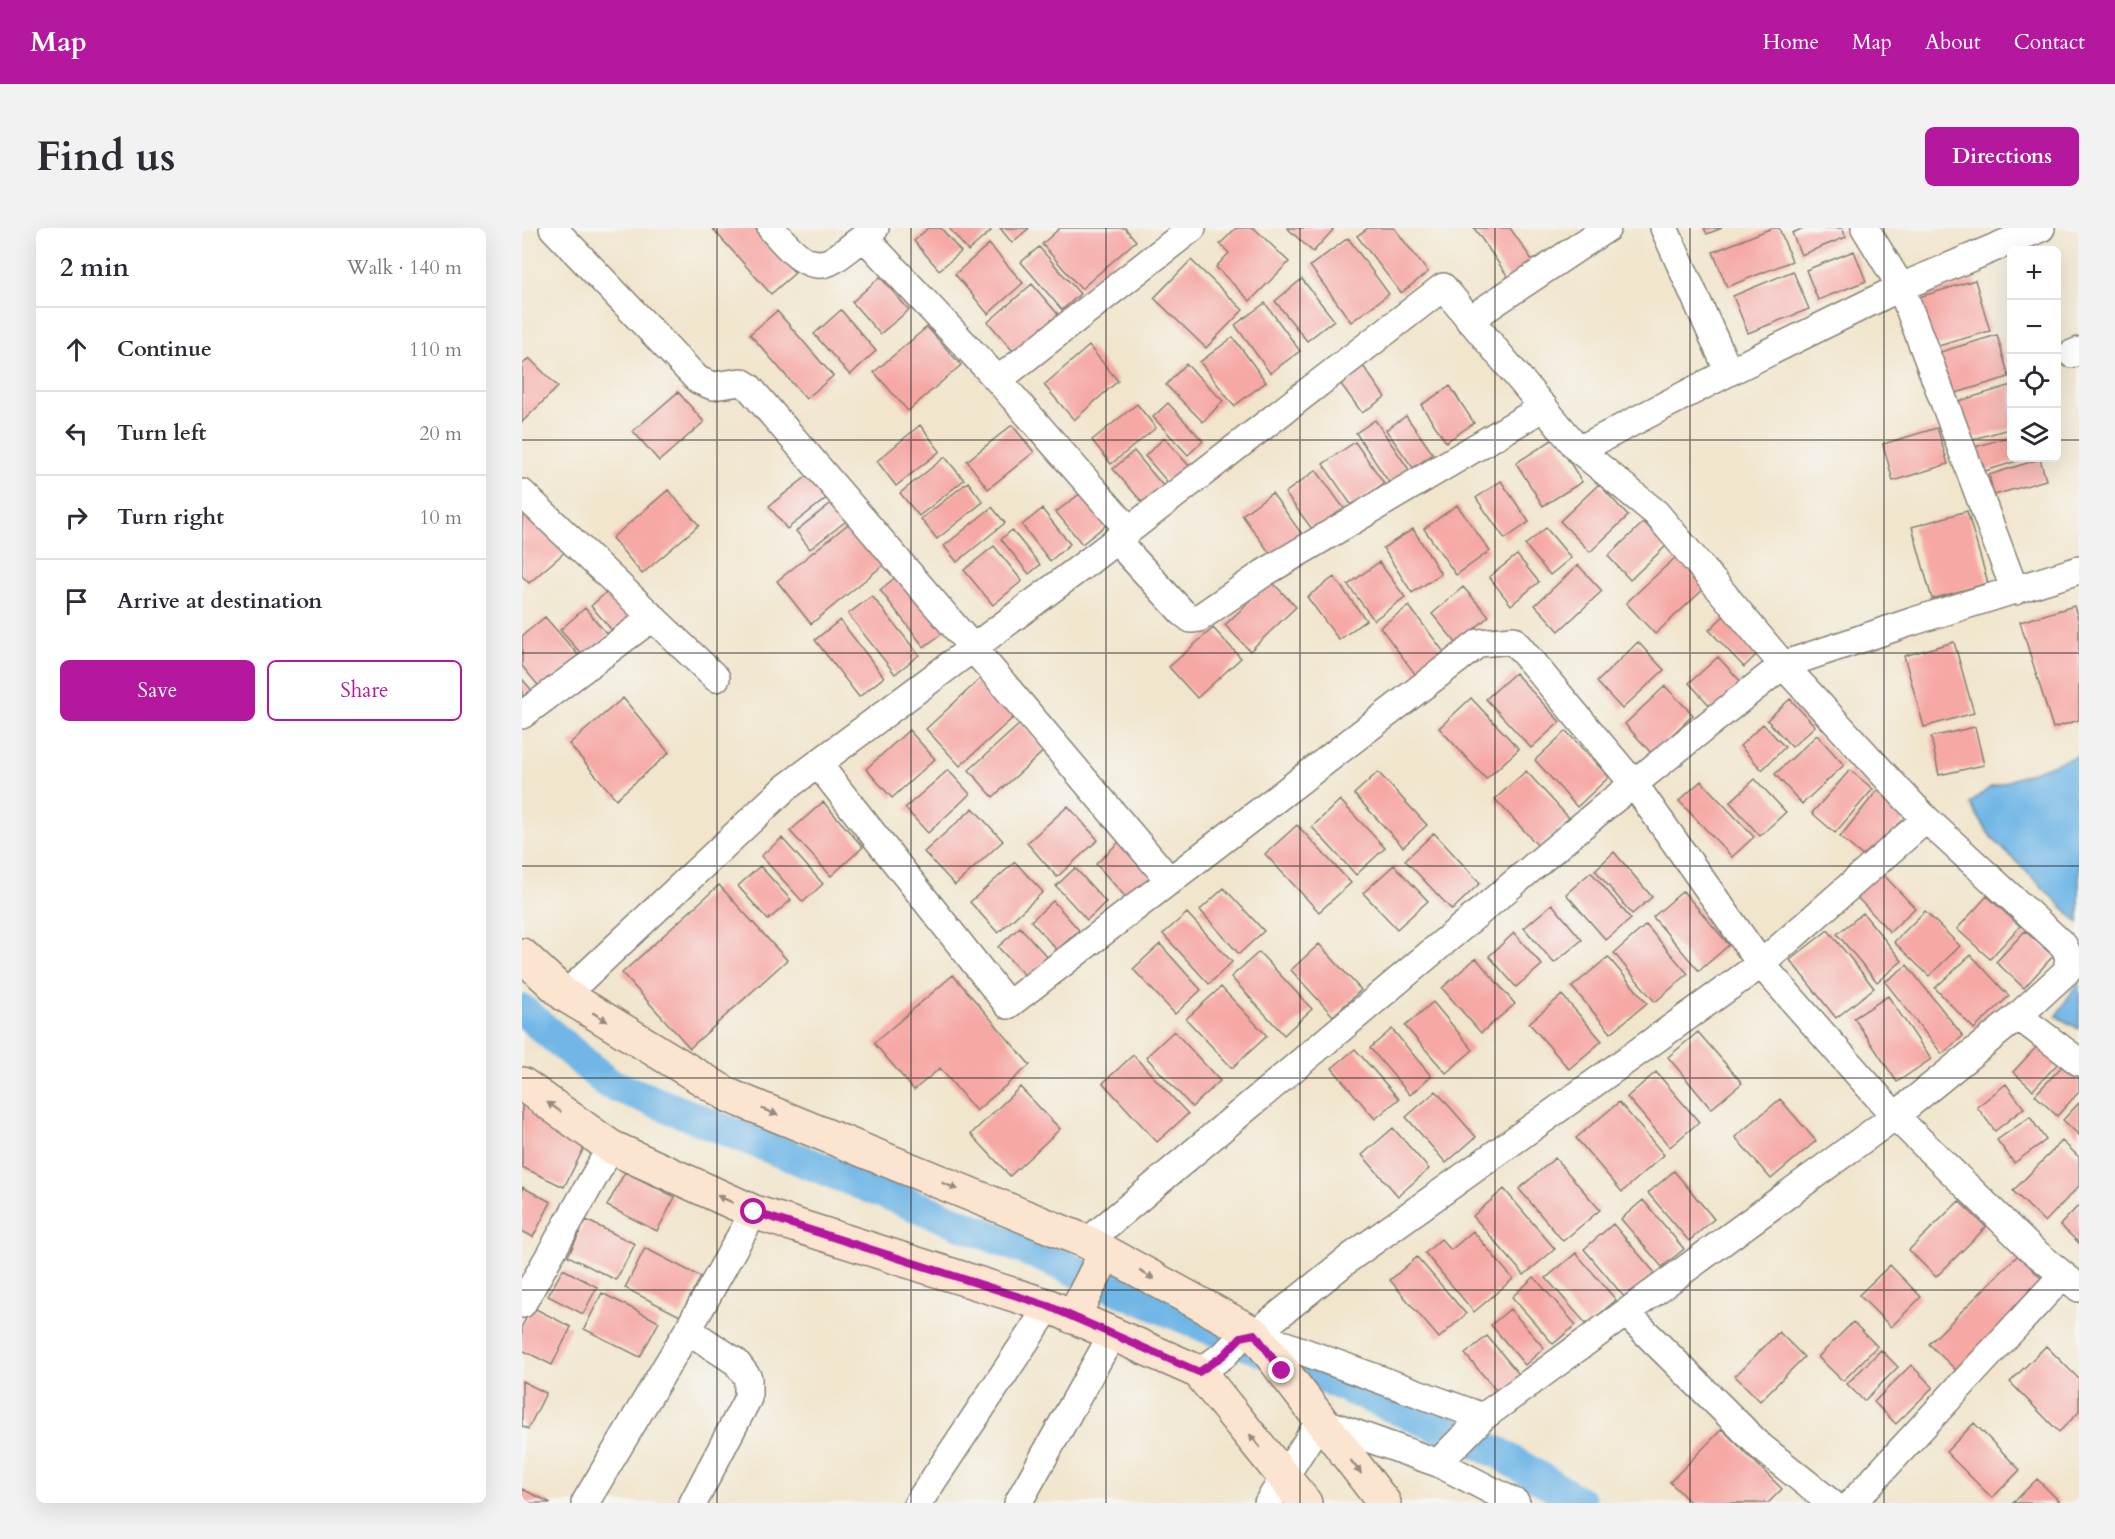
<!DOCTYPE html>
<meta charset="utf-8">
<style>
:root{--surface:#fff;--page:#f2f2f3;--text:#2b2b33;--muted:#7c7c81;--line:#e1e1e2;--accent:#b5179e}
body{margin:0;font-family:Cardo,serif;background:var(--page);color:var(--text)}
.controls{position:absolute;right:18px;top:18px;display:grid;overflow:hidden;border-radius:9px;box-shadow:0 6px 24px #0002}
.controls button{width:54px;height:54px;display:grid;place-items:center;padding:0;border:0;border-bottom:2px solid var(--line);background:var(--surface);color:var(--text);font:30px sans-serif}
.stop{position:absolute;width:18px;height:18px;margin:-14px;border:4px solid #b5179e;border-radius:50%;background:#fff}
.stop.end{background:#b5179e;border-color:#fff;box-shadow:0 2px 6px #0008}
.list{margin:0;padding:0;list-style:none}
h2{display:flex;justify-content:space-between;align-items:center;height:78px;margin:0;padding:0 24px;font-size:26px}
h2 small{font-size:20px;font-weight:400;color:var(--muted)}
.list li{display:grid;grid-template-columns:39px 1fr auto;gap:18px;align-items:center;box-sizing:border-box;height:84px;padding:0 24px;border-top:2px solid var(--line)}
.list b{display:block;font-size:22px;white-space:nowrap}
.list em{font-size:20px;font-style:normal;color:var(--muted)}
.actions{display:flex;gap:12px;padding:18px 24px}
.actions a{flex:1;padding:14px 0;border:2px solid var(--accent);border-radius:9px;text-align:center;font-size:21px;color:var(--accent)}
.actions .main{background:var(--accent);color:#fff}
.icon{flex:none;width:33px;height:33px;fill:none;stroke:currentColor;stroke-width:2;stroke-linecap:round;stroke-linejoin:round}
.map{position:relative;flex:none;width:1557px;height:1275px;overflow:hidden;border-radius:9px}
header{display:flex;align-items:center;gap:36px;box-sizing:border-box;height:84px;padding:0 30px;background:var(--accent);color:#fff}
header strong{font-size:28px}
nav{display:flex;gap:33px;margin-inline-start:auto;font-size:21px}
.intro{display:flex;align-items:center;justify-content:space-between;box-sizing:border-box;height:144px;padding:0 36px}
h1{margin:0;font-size:42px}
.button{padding:15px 27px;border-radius:9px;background:var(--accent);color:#fff;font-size:21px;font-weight:700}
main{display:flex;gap:36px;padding:0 36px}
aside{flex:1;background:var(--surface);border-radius:9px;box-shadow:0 6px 24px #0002}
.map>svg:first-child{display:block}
.water{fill:#6fb6e6;stroke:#466981;stroke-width:1.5}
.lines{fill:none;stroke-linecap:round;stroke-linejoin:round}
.canal{stroke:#6fb6e6;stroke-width:32}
.building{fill:#f6a8a4}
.minor-casing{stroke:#868074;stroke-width:30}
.secondary-casing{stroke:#868074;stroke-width:36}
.minor{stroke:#fff;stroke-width:27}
.secondary{stroke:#fce5d0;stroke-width:33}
.oneway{fill:#978b7f}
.route{stroke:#b5179e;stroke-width:8}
.grid{fill:none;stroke:#1c1c1c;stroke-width:1.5;stroke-opacity:0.55}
</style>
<header>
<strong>Map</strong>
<nav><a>Home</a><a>Map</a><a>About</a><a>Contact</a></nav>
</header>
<div class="intro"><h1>Find us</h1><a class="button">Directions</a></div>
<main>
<aside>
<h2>2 min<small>Walk · 140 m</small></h2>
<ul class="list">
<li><svg class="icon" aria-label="ahead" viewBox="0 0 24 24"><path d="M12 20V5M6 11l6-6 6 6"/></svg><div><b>Continue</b></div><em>110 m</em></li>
<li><svg class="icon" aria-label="left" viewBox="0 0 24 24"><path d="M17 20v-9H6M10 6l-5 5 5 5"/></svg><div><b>Turn left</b></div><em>20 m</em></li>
<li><svg class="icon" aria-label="right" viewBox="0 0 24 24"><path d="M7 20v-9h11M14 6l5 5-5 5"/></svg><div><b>Turn right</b></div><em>10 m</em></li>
<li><svg class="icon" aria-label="arrive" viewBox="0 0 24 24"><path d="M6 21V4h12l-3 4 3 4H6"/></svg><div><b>Arrive at destination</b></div></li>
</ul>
<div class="actions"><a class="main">Save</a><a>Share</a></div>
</aside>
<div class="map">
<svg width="1557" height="1275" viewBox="0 0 1557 1275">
<rect width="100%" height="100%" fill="#f6f6f2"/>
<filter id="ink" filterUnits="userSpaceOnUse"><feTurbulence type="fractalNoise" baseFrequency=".0167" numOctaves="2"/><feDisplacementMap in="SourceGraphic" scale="12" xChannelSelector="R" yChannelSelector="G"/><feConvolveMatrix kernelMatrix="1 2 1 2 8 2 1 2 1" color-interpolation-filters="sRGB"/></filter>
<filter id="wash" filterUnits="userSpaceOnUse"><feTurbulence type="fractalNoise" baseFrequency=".008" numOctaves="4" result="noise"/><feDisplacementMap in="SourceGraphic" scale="24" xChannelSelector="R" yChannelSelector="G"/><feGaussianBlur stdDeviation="1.35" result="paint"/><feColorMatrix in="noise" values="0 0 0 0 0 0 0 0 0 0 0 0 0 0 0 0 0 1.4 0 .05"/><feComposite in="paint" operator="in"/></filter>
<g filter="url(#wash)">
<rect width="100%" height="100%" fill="#f1e5cc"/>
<path class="water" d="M1557 527V695L1469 609 1448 576 1467 560Z
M1557 753V801L1534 788Z"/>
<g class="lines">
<path class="canal" d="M0 782 86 855 519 1028 977 1225 1059 1275"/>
</g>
<g id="blocks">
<path class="building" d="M190 0H233L273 45 249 66Z
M406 0H419L439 24 417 42 392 13Z
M427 0H466L469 3 446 23Z
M478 0H507L490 15Z
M538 0H603L614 13 559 61 520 16Z
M714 0H732L767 34 728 73 694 39 707 25 698 16Z
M765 0H808L811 2 791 24Z
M846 0H872L906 44 879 65 835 8Z
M952 0H988L1013 36 989 53Z
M1182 0H1200L1185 6Z
M1250 0H1257L1270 33 1205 59 1191 24Z
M1282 0H1320L1324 9 1279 27 1270 5Z
M826 10 867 66 829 94 788 38Z
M467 16 501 55 466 86 433 46Z
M517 19 558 66 540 82 499 34Z
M1332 23 1344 53 1296 72 1284 42Z
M669 32 721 82 684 120 632 70Z
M1271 43 1287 81 1226 105 1211 68Z
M358 49 387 82 358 106 330 74Z
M780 51 812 92 785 113 753 73Z
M1453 52 1468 103 1406 121 1391 71Z
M510 56 539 90 495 128 466 94Z
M743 75 778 123 748 145 713 97Z
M319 82 354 123 328 147 292 106Z
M255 83 311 148 284 171 228 106Z
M405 99 439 137 386 183 352 144Z
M1475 107 1487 149 1427 167 1415 125Z
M711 109 744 154 712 178 678 134Z
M567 118 596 153 552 192 522 157Z
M7 130 36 159 0 194V137Z
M839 135 863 169 840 185 816 152Z
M664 136 701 173 681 194 644 157Z
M1490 157V200L1445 213 1434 174Z
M928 158 952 195 924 214 899 177Z
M156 164 182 194 137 233 111 203Z
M646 175 681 213 666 227 631 189Z
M615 176 634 200 589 236 570 212Z
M884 188 911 226 891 240 864 202Z
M853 192 888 243 868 256 834 205Z
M398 197 418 223 374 258 355 233Z
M490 197 512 224 466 261 445 233Z
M1415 200 1426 236 1371 253 1361 216Z
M1490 208V230H1505L1460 244 1453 219Z
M642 210 669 240 649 258 623 228Z
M1033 210 1060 254 1021 278 994 235Z
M833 214 862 255 830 278 801 236Z
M612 223 642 259 622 276 591 241Z
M423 229 442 252 397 288 378 265Z
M1518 231 1524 252 1472 267 1467 247Z
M293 242 311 265 265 301 247 278Z
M794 242 824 283 793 305 763 265Z
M979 253 1007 294 983 311 954 270Z
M446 254 461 274 415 311 399 291Z
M1077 256 1106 288 1068 324 1038 293Z
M146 262 177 297 120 346 90 310Z
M559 265 584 297 560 316 534 284Z
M750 265 782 309 752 331 720 287Z
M313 272 328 290 288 321 274 303Z
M935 277 968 323 934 347 902 301Z
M470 279 483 295 435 334 422 318Z
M520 281 548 316 528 333 500 297Z
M8 283 43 324 7 355 0 348V290Z
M1445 283 1466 355 1410 371 1390 299Z
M330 293 364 335 289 396 255 353Z
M1122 294 1144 318 1108 352 1086 328Z
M1024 300 1049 330 1028 347 1003 317Z
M891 301 919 346 890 365 861 320Z
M490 302 518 337 507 346 479 311Z
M472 318 500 353 471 377 442 342Z
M995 327 1017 354 989 377 967 349Z
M1155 328 1184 359 1133 406 1104 375Z
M857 334 883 369 852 392 826 357Z
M1056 337 1080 363 1037 403 1013 377Z
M381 343 426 401 402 419 358 362Z
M812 349 844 392 817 412 785 369Z
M749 353 774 379 728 423 703 397Z
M90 359 115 388 94 407 69 378Z
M941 359 967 388 935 416 910 386Z
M350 368 397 427 373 446 326 386Z
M887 378 925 428 896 450 858 399Z
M1552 378 1557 394V492L1531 500 1498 394Z
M63 380 90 412 66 433 38 402Z
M1206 384 1240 421 1222 439 1187 402Z
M23 389 58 429 20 462 0 438V408Z
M318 392 362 449 337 469 293 412Z
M691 400 719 430 675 470 647 439Z
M1116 414 1142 442 1100 481 1075 454Z
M1432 414 1452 485 1402 499 1382 428Z
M1196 429 1220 455 1192 482 1167 455Z
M993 445 1038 494 1009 520 964 471Z
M460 449 494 487 438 538 404 501Z
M0 451 13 466 0 478Z
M1143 458 1171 487 1130 526 1103 496Z
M101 470 147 525 94 571 47 516Z
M949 470 997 521 964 551 917 500Z
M1268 471 1293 498 1270 519 1245 492Z
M499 495 523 522 471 569 447 542Z
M1241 496 1263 519 1240 542 1218 518Z
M1453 499 1462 537 1417 547 1409 509Z
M387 502 413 531 370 570 344 541Z
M1044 503 1087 549 1055 579 1013 532Z
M1295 507 1322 537 1280 576 1253 546Z
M426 542 448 566 406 605 383 580Z
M1328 542 1351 561 1313 605 1290 585Z
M1004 543 1048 591 1017 619 973 571Z
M856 544 905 597 881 619 832 566Z
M1233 551 1264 584 1238 608 1208 574Z
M1179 553 1232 609 1210 629 1157 573Z
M1358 559 1389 584 1348 634 1318 609Z
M818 572 863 620 834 647 790 599Z
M301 574 341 619 309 648 268 603Z
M546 578 576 612 535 649 505 615Z
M451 580 481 613 433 657 402 624Z
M775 597 829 655 797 684 743 626Z
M912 605 958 655 930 682 883 632Z
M260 610 301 656 281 674 239 628Z
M597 614 633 654 609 675 574 636Z
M1092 624 1130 669 1110 686 1073 642Z
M493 634 521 664 476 705 448 674Z
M872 637 906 673 875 701 841 665Z
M238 638 269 672 246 692 216 658Z
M553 640 584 674 565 692 534 658Z
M1356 641 1393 680 1368 704 1331 665Z
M1069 644 1109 691 1084 712 1044 666Z
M197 657 265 732 168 820 100 745Z
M702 660 742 703 717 726 678 682Z
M1161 663 1207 717 1177 743 1131 689Z
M1465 668 1498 698 1468 731 1435 701Z
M531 673 557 702 535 722 509 693Z
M1030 676 1060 712 1032 735 1002 700Z
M1403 683 1438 718 1407 748 1372 714Z
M665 685 710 734 687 756 641 706Z
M1341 685 1380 733 1355 754 1315 706Z
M1124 697 1166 746 1133 774 1092 725Z
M498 699 527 731 505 750 476 719Z
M1306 702 1352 760 1314 790 1268 732Z
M1503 703 1531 728 1502 760 1474 734Z
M992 705 1020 737 994 759 967 728Z
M638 716 679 762 653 786 611 741Z
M797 716 839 762 811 788 769 742Z
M737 724 790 781 762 807 709 749Z
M1449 727 1487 768 1452 801 1413 760Z
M1086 729 1125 775 1089 805 1050 759Z
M954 730 993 776 959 805 920 760Z
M1385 737 1441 808 1420 826 1363 754Z
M431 747 508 837 454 883 418 840 392 862 352 815Z
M699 759 745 808 710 840 664 791Z
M1040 767 1080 813 1047 841 1007 795Z
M1366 768 1409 831 1375 854 1332 790Z
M911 774 951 822 924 845 883 798Z
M870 801 909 848 888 867 848 820Z
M652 803 698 853 670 879 624 829Z
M1176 804 1220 855 1189 881 1146 829Z
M1519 814 1539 832 1511 862 1491 844Z
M833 821 877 871 853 891 810 840Z
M611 827 666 886 635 914 581 855Z
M1545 833 1557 845V864L1535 888 1513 867Z
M1134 844 1177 894 1148 919 1105 869Z
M1484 856 1502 880 1473 903 1455 879Z
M498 859 538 901 488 948 449 906Z
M914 863 954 909 924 935 884 889Z
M1258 871 1294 913 1249 951 1213 909Z
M1097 874 1142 927 1100 964 1054 910Z
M1557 875V907L1541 892Z
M0 876 67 910 42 959 0 939Z
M1508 889 1524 912 1492 935 1475 912Z
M871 900 907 941 876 968 840 927Z
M1540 913 1557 929V958L1523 994 1491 963Z
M1033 930 1078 982 1041 1013 997 961Z
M1152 943 1192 991 1167 1013 1126 965Z
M103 944 153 969 135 1003 85 978Z
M0 959 29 974 11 1009 0 1003Z
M982 961 1033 1021 1002 1047 951 988Z
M1121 972 1162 1021 1140 1039 1099 991Z
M1437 973 1464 999 1414 1049 1387 1022Z
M1557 977V1015L1538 997Z
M64 992 113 1016 94 1052 46 1028Z
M1091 996 1133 1045 1103 1070 1062 1021Z
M951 1003 991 1051 952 1084 903 1025 919 1011 929 1022Z
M123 1020 179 1049 158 1088 103 1060Z
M1054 1025 1094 1072 1065 1097 1024 1050Z
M1496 1027 1524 1055 1436 1144 1407 1116Z
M895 1029 944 1086 917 1110 868 1052Z
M1368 1037 1399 1069 1369 1099 1337 1067Z
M41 1041 75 1059 61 1086 26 1068Z
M1012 1049 1054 1097 1031 1116 990 1069Z
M80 1065 137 1094 118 1129 62 1101Z
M10 1079 49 1099 30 1137 0 1122V1098Z
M988 1081 1022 1120 1003 1137 969 1097Z
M1331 1094 1355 1118 1321 1153 1296 1129Z
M1257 1104 1282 1129 1238 1173 1213 1148Z
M965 1108 1000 1150 979 1168 943 1126Z
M1524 1118 1557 1151V1184L1537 1204 1488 1154Z
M1359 1122 1376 1139 1342 1173 1325 1156Z
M1389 1137 1411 1159 1374 1196 1352 1174Z
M0 1153 24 1165 6 1201 0 1198Z
M1452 1195 1498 1242 1470 1270 1424 1224Z
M1200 1201 1260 1261 1246 1275H1169L1148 1254Z
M1515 1251 1539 1275H1491Z
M0 1261 29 1275H0Z"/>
</g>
</g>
<g filter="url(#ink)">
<use href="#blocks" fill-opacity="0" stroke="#868074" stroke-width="1.5"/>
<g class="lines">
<g class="minor-casing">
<path id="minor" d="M31 0 176 152 191 158 219 154 227 159 451 420 648 653
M249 0C264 17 286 47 311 32 322 25 332 16 342 9
M353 0 342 9 476 152 607 302
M1142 0 1207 144
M1343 0 1379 59 1493 363
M947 92 1085 0
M1550 126 1557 123
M476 152 670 0
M1057 222 1207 144 1379 59 1519 0
M0 265 194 450
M594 312 660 384 669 391 677 390 742 345 1022 179
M0 487 131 389
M43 767 262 561 566 334 921 59 1057 222 1134 285 1261 437 1380 566 1404 591 1542 718 1547 729 1545 743 1496 788 1373 888 1239 736 1112 556 991 412 957 415 486 777 296 536
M1496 788 1557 834
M565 1014 1080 581 1261 437 1392 393 1557 342
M0 1076 89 919
M1104 1085 1238 1218 1309 1275
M166 1102 214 1134 226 1150V1170L171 1275
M733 1106 961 1189
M677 1144 702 1127 719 1109 733 1106 829 1029 1239 736 1404 591
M916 1235 961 1189 1373 888 1508 1020 1557 1060
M63 1275 166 1102 232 984
M396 1275 527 1078
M496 1275 590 1107
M746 1275 798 1193 916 1235 994 1275
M1330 1275 1541 1047"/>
</g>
<g class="secondary-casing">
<path id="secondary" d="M0 727 43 767 208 868 565 1014 733 1106 862 1275
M0 856 89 919 232 984 527 1078 677 1144 783 1275
M551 1089 584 1024"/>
</g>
<use href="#minor" class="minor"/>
<use href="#secondary" class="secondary"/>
</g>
<defs><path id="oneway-solid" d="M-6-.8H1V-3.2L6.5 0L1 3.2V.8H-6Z" transform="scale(1.5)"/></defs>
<g class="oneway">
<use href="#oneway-solid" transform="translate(78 789) rotate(31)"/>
<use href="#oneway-solid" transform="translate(32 879) rotate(-145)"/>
<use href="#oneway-solid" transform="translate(248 884) rotate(22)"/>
<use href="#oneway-solid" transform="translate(428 958) rotate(22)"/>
<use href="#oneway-solid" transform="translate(203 971) rotate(-155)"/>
<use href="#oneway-solid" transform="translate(625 1047) rotate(29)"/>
<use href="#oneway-solid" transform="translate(733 1213) rotate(-129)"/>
<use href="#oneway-solid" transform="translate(834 1239) rotate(52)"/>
</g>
</g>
<g class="lines" filter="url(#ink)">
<path class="route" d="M232 984 526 1078 677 1144 702 1127 719 1109 733 1106 760 1143"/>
</g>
<path class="grid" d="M195 0V1275M389 0V1275M584 0V1275M778 0V1275M973 0V1275M1168 0V1275M1362 0V1275M0 212H1490M1534 212H1557M0 425H1557M0 638H1557M0 850H1557M0 1062H1557"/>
</svg>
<div class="controls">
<button>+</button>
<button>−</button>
<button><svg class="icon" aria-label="locate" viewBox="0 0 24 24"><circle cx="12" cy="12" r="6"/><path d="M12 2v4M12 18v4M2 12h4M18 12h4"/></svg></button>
<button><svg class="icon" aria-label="layers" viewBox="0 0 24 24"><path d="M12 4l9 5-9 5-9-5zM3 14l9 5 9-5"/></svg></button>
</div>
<div class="stop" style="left:232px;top:984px"></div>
<div class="stop end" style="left:760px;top:1143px"></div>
</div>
</main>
